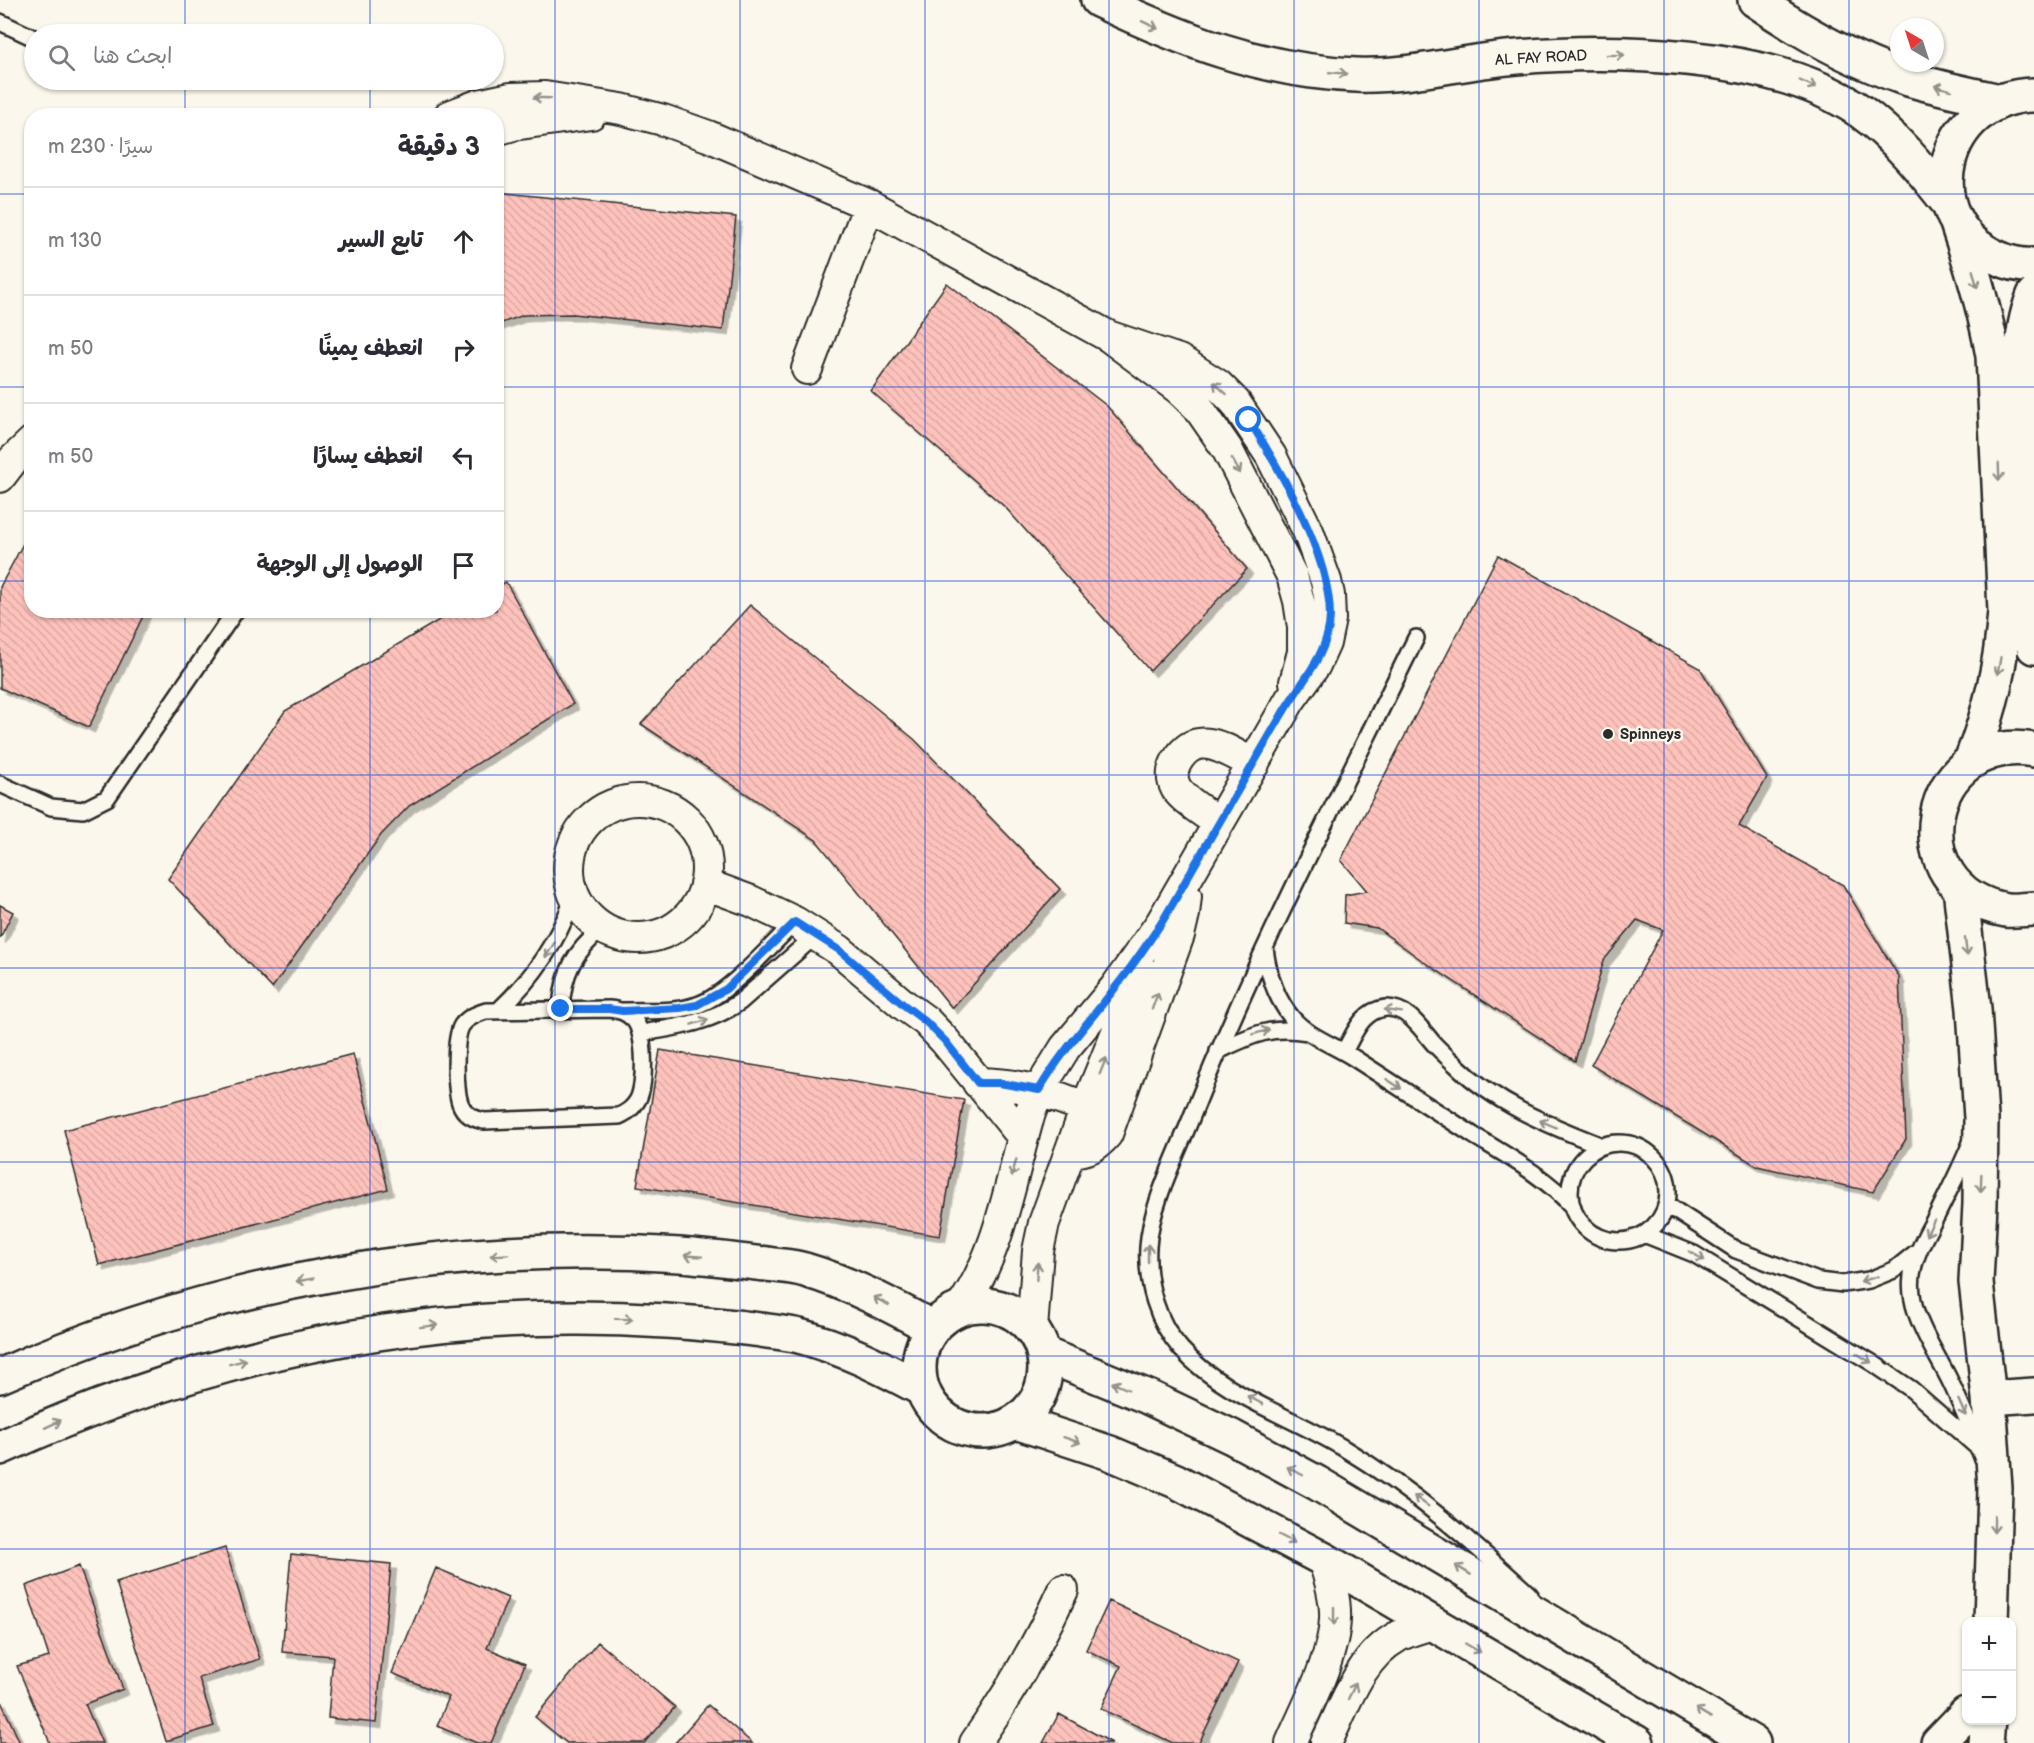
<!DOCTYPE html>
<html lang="ar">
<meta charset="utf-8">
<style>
:root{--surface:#fff;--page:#f7f7f7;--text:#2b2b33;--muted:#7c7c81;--line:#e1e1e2}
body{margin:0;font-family:"Balsamiq Sans","Playpen Sans Arabic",sans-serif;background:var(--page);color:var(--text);direction:rtl}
.controls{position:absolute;right:18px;bottom:18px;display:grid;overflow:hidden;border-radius:12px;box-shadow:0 2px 4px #0004}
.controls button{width:54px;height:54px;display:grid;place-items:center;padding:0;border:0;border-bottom:2px solid var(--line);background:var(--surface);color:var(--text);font:30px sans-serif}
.compass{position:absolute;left:1890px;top:18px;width:54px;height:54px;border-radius:50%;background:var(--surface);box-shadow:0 2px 4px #0004;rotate:321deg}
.stop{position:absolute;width:18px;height:18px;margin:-14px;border:4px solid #1a73e8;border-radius:50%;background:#fff}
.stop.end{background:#1a73e8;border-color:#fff;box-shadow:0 2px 6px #0008}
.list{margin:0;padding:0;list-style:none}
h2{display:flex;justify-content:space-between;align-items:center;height:78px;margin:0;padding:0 24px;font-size:26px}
h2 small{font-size:20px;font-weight:400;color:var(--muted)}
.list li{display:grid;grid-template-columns:39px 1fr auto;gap:18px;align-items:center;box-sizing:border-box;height:108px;padding:0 24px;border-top:2px solid var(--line)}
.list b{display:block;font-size:22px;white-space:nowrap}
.list em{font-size:20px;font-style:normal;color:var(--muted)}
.icon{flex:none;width:33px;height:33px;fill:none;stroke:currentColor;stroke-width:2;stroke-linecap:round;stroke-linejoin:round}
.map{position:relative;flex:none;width:2034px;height:1743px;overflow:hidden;direction:ltr}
.search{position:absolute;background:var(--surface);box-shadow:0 2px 4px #0004;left:24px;top:24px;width:480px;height:66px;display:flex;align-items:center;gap:15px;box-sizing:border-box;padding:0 21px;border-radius:33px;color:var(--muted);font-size:22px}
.panel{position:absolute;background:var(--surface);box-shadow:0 2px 4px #0004;left:24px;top:108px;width:480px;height:510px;border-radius:24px;direction:rtl}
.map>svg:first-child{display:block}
.building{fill:url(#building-back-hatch);stroke:#2b2b2b;stroke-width:1.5;filter:url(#shadow)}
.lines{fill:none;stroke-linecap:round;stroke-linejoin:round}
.lane-casing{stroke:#2b2b2b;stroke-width:20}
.street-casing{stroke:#2b2b2b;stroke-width:34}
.secondary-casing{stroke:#2b2b2b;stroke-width:38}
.lane{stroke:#fbf7ec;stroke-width:15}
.street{stroke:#fbf7ec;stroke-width:30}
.secondary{stroke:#fbf7ec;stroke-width:33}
.oneway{stroke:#93918c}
.route{stroke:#1a73e8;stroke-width:8}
.grid{fill:none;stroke:#1d4ed8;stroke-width:1.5;stroke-opacity:0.55}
.poi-dot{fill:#2b2b2b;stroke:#fbf7ec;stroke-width:2}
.labels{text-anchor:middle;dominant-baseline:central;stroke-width:5;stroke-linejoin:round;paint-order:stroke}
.street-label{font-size:15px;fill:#2b2b2b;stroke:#fbf7ec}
.poi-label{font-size:15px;font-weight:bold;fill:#2b2b2b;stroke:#fbf7ec;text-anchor:start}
</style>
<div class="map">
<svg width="2034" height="1743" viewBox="0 0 2034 1743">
<defs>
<pattern id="building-back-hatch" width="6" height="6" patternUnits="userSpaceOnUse" patternTransform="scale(1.5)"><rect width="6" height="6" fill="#fec2bc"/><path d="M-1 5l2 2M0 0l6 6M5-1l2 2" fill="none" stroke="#daa7a2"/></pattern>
<filter id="shadow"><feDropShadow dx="5.5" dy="5.5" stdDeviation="0" flood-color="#0004"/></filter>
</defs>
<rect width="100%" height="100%" fill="#fbf7ec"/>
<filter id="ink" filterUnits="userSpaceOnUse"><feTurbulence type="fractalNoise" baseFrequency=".0167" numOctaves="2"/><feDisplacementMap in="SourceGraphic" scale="12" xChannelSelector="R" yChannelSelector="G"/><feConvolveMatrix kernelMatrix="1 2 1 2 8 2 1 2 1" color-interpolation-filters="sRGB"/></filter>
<g filter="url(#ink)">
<path class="building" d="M496 192 736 217 723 330 573 314 524 315 496 325Z
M947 283 1107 406 1247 569 1150 671 1005 507 871 391Z
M32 527V610H146L89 727 0 688V587Z
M1498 555 1700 668 1767 778 1739 826 1843 885 1899 977 1906 1139 1873 1192 1757 1166 1591 1065 1663 930 1637 920 1604 960 1575 1061 1427 964 1377 928 1344 923 1345 895 1367 891 1341 860Z
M506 582 573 704 409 806 381 835 272 988 168 879 285 711 456 610H496V587Z
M750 605 914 739 1060 889 952 1008 816 840 641 724Z
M0 905 13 912 0 938Z
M660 1050 964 1100 940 1236 637 1186Z
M353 1054 388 1189 99 1265 64 1130Z
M225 1548 260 1659 199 1678 214 1726 166 1741 116 1582Z
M291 1554 391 1564 376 1723 328 1718 333 1656 282 1652Z
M79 1566 123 1689 85 1704 102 1743H50L17 1666 49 1657 26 1586Z
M436 1568 508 1598 487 1648 525 1664 491 1743H477L437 1726 449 1697 392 1673Z
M1109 1601 1238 1662 1199 1743H1173L1101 1709 1121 1666 1086 1650Z
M598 1642 675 1707 644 1743H567L535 1717Z
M0 1699 20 1743H0Z
M708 1705 752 1743H675Z
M1059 1714 1112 1743H1043Z"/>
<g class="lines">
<g class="lane-casing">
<path id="lane" d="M0 22 34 38
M1416 638C1339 796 1257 952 1192 1116 1177 1154 1150 1207 1148 1247 1146 1283 1157 1322 1181 1349 1223 1396 1292 1416 1345 1449 1413 1490 1472 1542 1530 1595
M0 784 51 807 83 810 107 798 236 610
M1265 948C1268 974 1275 998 1293 1019 1309 1037 1334 1045 1354 1058 1394 1084 1433 1109 1473 1135 1509 1157 1544 1176 1573 1207
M561 1009C563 973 574 952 602 929
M609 1009C619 1010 627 1012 634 1020 646 1033 646 1087 637 1101 632 1109 627 1112 619 1116L484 1121C473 1119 464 1114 460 1103 455 1088 454 1037 462 1025 468 1017 477 1014 486 1011Z
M498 1011C535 976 556 944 574 897
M623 1011C647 1010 674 1013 697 1005 727 996 771 945 795 922
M642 1033C677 1027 710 1023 740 1002L816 935
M1218 1051C1250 1036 1270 1025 1307 1032
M1344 1052C1354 1034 1362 1010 1386 1008 1409 1007 1422 1031 1435 1045 1442 1052 1448 1058 1455 1064 1497 1105 1549 1125 1602 1146
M1972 1140C1962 1166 1949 1190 1937 1215 1928 1231 1919 1247 1914 1265 1902 1306 1933 1346 1950 1381 1962 1406 1972 1431 1982 1457
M1570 1192a49 49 0 1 1 98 0a49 49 0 1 1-98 0Z
M1667 1205 1736 1250 1818 1281 1843 1284 1869 1280 1894 1270 1919 1250
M1644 1234 1694 1254 1874 1364 1911 1389 1976 1446"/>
</g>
<g class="street-casing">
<path id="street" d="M449 116 478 105 511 98 545 97 621 109 663 120 708 136 869 205 1108 336 1179 389 1198 407 1227 449 1292 576 1299 601 1303 627V652L1295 682
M496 130 513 125 591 114
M807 369 869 205
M0 477 13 460 32 442
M569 869a69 69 0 1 1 138 0a69 69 0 1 1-138 0Z
M1219 823C1208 815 1182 799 1176 788 1171 779 1172 769 1177 761 1198 727 1227 751 1254 764
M705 884 751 901 795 922 839 950 904 1005 926 1021 945 1041 1023 1137
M978 1083C1021 1084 1048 1092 1086 1108
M1070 1152C1087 1151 1096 1147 1107 1134L1179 935 1184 914 1186 896
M960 1309C1001 1252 1010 1179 1030 1113L1039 1090 1065 1048 1115 988 1161 923 1290 700 1315 665 1325 643 1330 619 1329 595 1326 581 1308 531 1271 456 1235 402 1218 385 1179 360 1108 336
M1032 1329 1038 1251 1044 1223 1086 1108 1142 970
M975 1743C1011 1692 1037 1646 1063 1590
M1291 1743C1306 1708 1334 1657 1335 1619 1336 1599 1330 1579 1323 1559
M1326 1743C1345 1706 1359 1658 1397 1637 1407 1631 1420 1628 1432 1624"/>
</g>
<g class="secondary-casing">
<path id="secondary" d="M1098 0C1183 40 1261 71 1356 75 1408 77 1456 63 1507 58 1609 48 1774 51 1860 111 1895 136 1923 171 1949 204
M1755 0C1800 31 1850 59 1902 77 1934 87 1967 94 2000 101
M2034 95C1941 96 1911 220 1998 258 2009 263 2022 266 2034 265
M1957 223C1972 267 1985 310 1993 356L2005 611C2001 665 1991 710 1971 761
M2034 295C2025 317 2022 338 2022 361L2024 571 2029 626 2034 647
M2034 750C1924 731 1895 890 2006 910 2015 911 2025 909 2034 909
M1960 888 1974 1009 1981 1118 1980 1204 1976 1282 1989 1398 1995 1488 1991 1622
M919 1368a63 63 0 1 1 126 0a63 63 0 1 1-126 0Z
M1044 1354 1148 1397 1232 1437 1317 1483 1753 1743
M0 1376C212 1282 449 1239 680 1255 709 1257 738 1261 767 1264 779 1266 793 1266 805 1270 850 1283 892 1306 933 1328
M1989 1398 2034 1395
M1016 1422 1110 1453 1176 1481 1323 1559 1637 1743
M0 1448C210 1352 434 1305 666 1321 698 1323 729 1326 761 1330 773 1332 787 1333 799 1336 842 1347 883 1368 922 1389
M1938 1743 1966 1714
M1986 1743 1988 1720"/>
</g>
<use href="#lane" class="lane"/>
<use href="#street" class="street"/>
<use href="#secondary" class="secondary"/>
</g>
<defs><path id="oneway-shaft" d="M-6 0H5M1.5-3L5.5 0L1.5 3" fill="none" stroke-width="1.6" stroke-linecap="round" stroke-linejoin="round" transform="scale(1.5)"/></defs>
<g class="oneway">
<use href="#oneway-shaft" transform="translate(1150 25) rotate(25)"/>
<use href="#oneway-shaft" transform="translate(1616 55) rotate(1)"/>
<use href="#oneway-shaft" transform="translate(1338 73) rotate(5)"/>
<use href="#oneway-shaft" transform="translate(1808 84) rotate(23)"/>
<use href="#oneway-shaft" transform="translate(1943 88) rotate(-165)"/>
<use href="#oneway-shaft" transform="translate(542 98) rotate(-178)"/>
<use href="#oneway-shaft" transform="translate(1975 279) rotate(75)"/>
<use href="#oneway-shaft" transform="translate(1220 388) rotate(-138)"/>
<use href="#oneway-shaft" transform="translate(1236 466) rotate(62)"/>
<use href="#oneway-shaft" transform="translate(1999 472) rotate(88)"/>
<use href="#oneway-shaft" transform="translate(1999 666) rotate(100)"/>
<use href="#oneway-shaft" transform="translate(1966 947) rotate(83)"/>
<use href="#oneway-shaft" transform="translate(550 950) rotate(121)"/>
<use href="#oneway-shaft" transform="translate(1155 1001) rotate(-70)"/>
<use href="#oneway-shaft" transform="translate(1393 1011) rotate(-171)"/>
<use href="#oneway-shaft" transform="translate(700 1022) rotate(-17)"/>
<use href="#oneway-shaft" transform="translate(1261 1032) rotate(-15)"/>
<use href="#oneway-shaft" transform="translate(1103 1066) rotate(-68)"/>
<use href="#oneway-shaft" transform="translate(1394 1084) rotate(33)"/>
<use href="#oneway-shaft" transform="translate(1548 1124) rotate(-157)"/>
<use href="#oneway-shaft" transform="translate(1014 1168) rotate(105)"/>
<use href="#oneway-shaft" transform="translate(1981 1183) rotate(92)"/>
<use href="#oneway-shaft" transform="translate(1930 1228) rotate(117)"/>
<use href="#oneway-shaft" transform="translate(1148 1253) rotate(-90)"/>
<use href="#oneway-shaft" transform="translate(499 1255) rotate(176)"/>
<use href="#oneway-shaft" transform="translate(693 1256) rotate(-176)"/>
<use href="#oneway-shaft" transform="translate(1697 1256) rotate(30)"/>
<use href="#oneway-shaft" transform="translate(1037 1271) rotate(-86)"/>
<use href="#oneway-shaft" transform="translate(1869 1279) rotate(164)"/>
<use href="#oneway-shaft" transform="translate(305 1280) rotate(170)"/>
<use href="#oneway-shaft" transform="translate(881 1301) rotate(-153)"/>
<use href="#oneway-shaft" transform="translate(624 1319) rotate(1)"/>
<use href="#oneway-shaft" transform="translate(429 1326) rotate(-7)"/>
<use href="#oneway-shaft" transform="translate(1864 1358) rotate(32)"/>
<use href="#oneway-shaft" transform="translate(238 1362) rotate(-14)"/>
<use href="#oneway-shaft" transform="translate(1120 1386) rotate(-157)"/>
<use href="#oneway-shaft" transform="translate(1255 1400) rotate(-152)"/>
<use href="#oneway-shaft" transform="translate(1962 1408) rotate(66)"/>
<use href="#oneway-shaft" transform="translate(53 1424) rotate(-25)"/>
<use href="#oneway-shaft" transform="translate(1072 1440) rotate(18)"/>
<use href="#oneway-shaft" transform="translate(1295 1471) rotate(-152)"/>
<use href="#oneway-shaft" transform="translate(1421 1501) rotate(-144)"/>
<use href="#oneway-shaft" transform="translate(1994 1524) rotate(91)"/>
<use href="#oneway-shaft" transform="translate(1287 1539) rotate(28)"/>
<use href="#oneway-shaft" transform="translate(1463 1570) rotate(-149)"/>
<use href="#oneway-shaft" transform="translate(1334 1616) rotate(90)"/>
<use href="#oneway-shaft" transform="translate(1473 1648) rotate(30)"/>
<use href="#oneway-shaft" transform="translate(1352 1691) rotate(-64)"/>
<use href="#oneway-shaft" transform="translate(1703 1713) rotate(-149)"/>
</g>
</g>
<g class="lines" filter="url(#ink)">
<path class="route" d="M561 1009H609L623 1011 680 1008 697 1005 726 989 795 922 839 950 904 1005 926 1022 945 1041 978 1083H999L1039 1090C1061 1052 1089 1022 1115 988 1131 968 1146 946 1160 925 1172 906 1183 885 1194 866 1223 816 1252 766 1281 716 1299 684 1329 655 1330 616 1330 555 1281 471 1249 420"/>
</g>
<path class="grid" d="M185 0V34M370 0V34M555 0V1743M740 0V1743M925 0V1743M1109 0V1743M1294 0V1743M1479 0V1743M1664 0V1743M1849 0V1743M185 80V116M370 80V116M0 194H32M496 194H2034M0 387H32M496 387H2034M0 581H32M496 581H2034M185 610V1743M370 610V1743M0 775H2034M0 968H2034M0 1162H2034M0 1356H2034M0 1549H2034"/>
<circle class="poi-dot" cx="1608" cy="734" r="6"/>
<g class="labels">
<g class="street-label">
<text transform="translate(1541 58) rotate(-3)">AL FAY ROAD</text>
</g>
<g class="poi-label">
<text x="1620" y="734">Spinneys</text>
</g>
</g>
</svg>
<div class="controls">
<button>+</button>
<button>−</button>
</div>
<svg class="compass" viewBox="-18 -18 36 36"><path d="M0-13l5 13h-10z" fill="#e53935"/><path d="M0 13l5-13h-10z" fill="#7c7c81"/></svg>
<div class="stop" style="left:1249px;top:420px"></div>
<div class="stop end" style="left:561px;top:1009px"></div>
<div class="search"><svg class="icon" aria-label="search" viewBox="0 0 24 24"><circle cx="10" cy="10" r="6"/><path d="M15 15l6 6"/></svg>ابحث هنا</div>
<section class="panel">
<h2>3 دقيقة<small>سيرًا · 230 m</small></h2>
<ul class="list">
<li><svg class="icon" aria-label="ahead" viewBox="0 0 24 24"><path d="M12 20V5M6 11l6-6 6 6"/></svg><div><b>تابع السير</b></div><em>130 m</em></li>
<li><svg class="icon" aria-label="right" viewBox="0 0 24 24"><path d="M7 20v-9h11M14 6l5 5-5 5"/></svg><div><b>انعطف يمينًا</b></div><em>50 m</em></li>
<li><svg class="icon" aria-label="left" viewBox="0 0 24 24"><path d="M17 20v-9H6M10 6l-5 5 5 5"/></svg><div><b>انعطف يسارًا</b></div><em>50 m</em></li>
<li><svg class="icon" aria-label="arrive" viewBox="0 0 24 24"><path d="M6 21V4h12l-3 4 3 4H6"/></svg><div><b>الوصول إلى الوجهة</b></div></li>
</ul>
</section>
</div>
